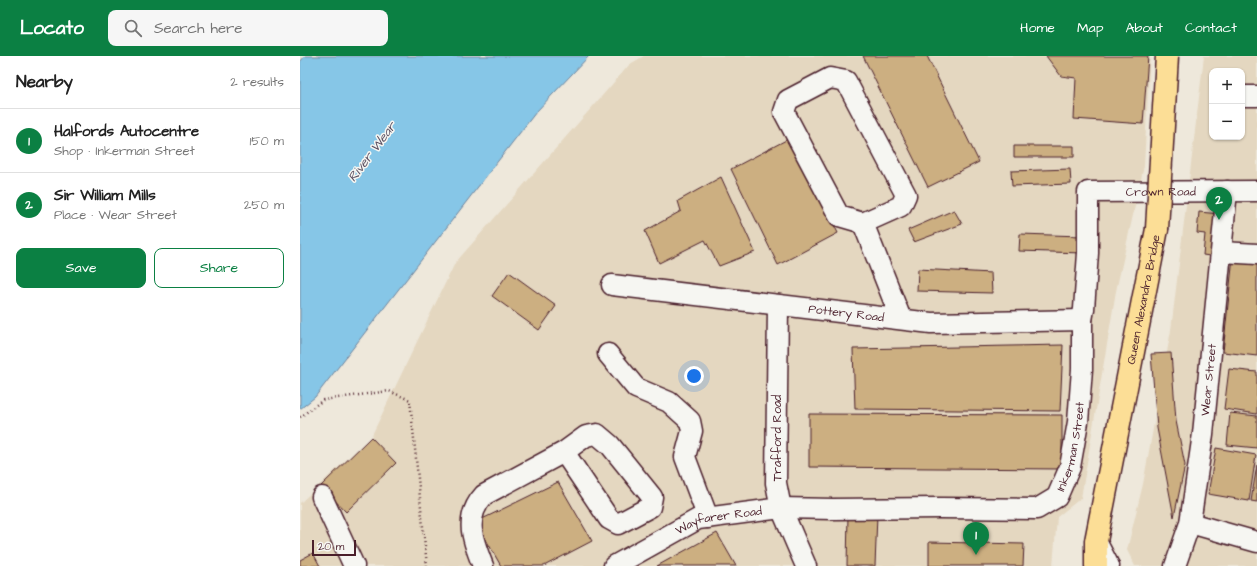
<!DOCTYPE html>
<meta charset="utf-8">
<style>
:root{--surface:#fff;--page:#f6f6f6;--text:#222;--muted:#767676;--line:#e0e0e0;--accent:#0b8043}
body{margin:0;font-family:"Architects Daughter",sans-serif;background:var(--page);color:var(--text)}
.controls{position:absolute;right:12px;top:12px;display:grid;overflow:hidden;border-radius:8px;box-shadow:0 1px 3px #0004}
.controls button{width:36px;height:36px;display:grid;place-items:center;padding:0;border:0;border-bottom:1px solid var(--line);background:var(--surface);color:var(--text);font:20px sans-serif}
.scale{position:absolute;left:12px;bottom:10px;width:44px;box-sizing:border-box;padding-left:4px;border:2px solid #4a1f2b;border-top:0;font-size:11px;line-height:14px;white-space:nowrap;color:#4a1f2b;-webkit-text-stroke:3px #f6f6f2;paint-order:stroke}
.you{position:absolute;left:394px;top:320px;width:14px;height:14px;margin:-10px;border:3px solid #fff;border-radius:50%;background:#1a73e8;box-shadow:0 0 0 6px #1a73e833}
.badge{display:grid;place-items:center;width:26px;height:26px;border-radius:50%;background:var(--accent);color:#fff;font-size:13px;font-weight:700}
.pin{position:absolute;translate:-50% -33px;filter:drop-shadow(0 1px 2px #0008)}
.pin::after{content:'';position:absolute;top:21px;width:14px;height:12px;background:inherit;clip-path:polygon(0 0,100% 0,50% 100%)}
.list{margin:0;padding:0;list-style:none}
h2{display:flex;justify-content:space-between;align-items:center;height:52px;margin:0;padding:0 16px;font-size:17px}
h2 small{font-size:13px;font-weight:400;color:var(--muted)}
.list li{display:grid;grid-template-columns:26px 1fr auto;gap:12px;align-items:center;box-sizing:border-box;height:64px;padding:0 16px;border-top:1px solid var(--line)}
.list b{display:block;font-size:15px;white-space:nowrap}
.list p{margin:0;font-size:13px;white-space:nowrap;color:var(--muted)}
.list em{font-size:13px;font-style:normal;color:var(--muted)}
.actions{display:flex;gap:8px;padding:12px 16px}
.actions a{flex:1;padding:9px 0;border:1px solid var(--accent);border-radius:8px;text-align:center;font-size:14px;color:var(--accent)}
.actions .main{background:var(--accent);color:#fff}
.icon{flex:none;width:22px;height:22px;fill:none;stroke:currentColor;stroke-width:2;stroke-linecap:round;stroke-linejoin:round}
.map{position:relative;flex:none;width:957px;height:510px;overflow:hidden}
header{display:flex;align-items:center;gap:24px;box-sizing:border-box;height:56px;padding:0 20px;background:var(--accent);color:#fff}
header strong{font-size:19px}
nav{display:flex;gap:22px;margin-inline-start:auto;font-size:14px}
.search{width:280px;height:36px;background:var(--page);display:flex;align-items:center;gap:10px;box-sizing:border-box;padding:0 14px;border-radius:8px;color:var(--muted);font-size:15px}
main{display:flex}
aside{flex:1;background:var(--surface)}
.map>svg:first-child{display:block}
.built{fill:#e4d7c0;fill-rule:evenodd}
.water{fill:#86c6e7;stroke:#6e839c}
.building{fill:#ccaf81;stroke:#4a1f2b}
.lines{fill:none;stroke-linecap:round;stroke-linejoin:round}
.minor-casing{stroke:#4a1f2b;stroke-width:23}
.major-casing{stroke:#4a1f2b;stroke-width:25}
.path{stroke:#4a1f2b;stroke-width:2.5;stroke-dasharray:1 3;stroke-linecap:butt}
.minor{stroke:#f6f6f2;stroke-width:20}
.major{stroke:#fcde96;stroke-width:22}
.major-bridge-casing{stroke:#4a1f2b;stroke-width:25;stroke-linecap:butt}
.major-bridge{stroke:#fcde96;stroke-width:22}
.labels{text-anchor:middle;dominant-baseline:central;stroke-width:3;stroke-linejoin:round;paint-order:stroke}
.street-label{font-size:12px;fill:#4a1f2b;stroke:#f6f6f2}
.water-label{font-size:13px;font-style:italic;fill:#5c5163;stroke:#f6f6f2}
</style>
<header>
<strong>Locato</strong>
<div class="search"><svg class="icon" aria-label="search" viewBox="0 0 24 24"><circle cx="10" cy="10" r="6"/><path d="M15 15l6 6"/></svg>Search here</div>
<nav><a>Home</a><a>Map</a><a>About</a><a>Contact</a></nav>
</header>
<main>
<aside>
<h2>Nearby<small>2 results</small></h2>
<ul class="list">
<li><span class="badge">1</span><div><b>Halfords Autocentre</b><p>Shop · Inkerman Street</p></div><em>150 m</em></li>
<li><span class="badge">2</span><div><b>Sir William Mills</b><p>Place · Wear Street</p></div><em>250 m</em></li>
</ul>
<div class="actions"><a class="main">Save</a><a>Share</a></div>
</aside>
<div class="map">
<svg width="957" height="510" viewBox="0 0 957 510">
<rect width="100%" height="100%" fill="#eee8db"/>
<filter id="ink" filterUnits="userSpaceOnUse"><feTurbulence type="fractalNoise" baseFrequency=".025" numOctaves="2"/><feDisplacementMap in="SourceGraphic" scale="8" xChannelSelector="R" yChannelSelector="G"/><feConvolveMatrix kernelMatrix="1 2 1 2 8 2 1 2 1" color-interpolation-filters="sRGB"/></filter>
<g filter="url(#ink)">
<path class="built" d="M344 0H850L844 110 816 235 781 442 757 461 753 510H0V447L71 381 155 207 330 8Z
M904 0H957V510H835L827 494 843 428 871 274ZM912 15H942V81H912Z"/>
<path class="water" d="M5 0H289L236 56 15 341 0 353V6Z"/>
<path class="building" d="M563 0H627L679 106 628 131Z
M746 0H848L843 68 774 63 776 22 761 20Z
M490 82 538 177 478 209 431 113Z
M714 90H774V101H714Z
M770 113 771 128 712 130 711 115Z
M421 121 455 196 419 210 405 184 359 207 345 175 381 155 378 145Z
M654 154 662 168 614 186 608 174Z
M899 156 920 158 916 201 903 199 905 178 897 177Z
M720 178 782 180V197L719 195Z
M933 201 957 204V300L923 296Z
M618 213 691 217 692 237 617 235Z
M209 216 256 250 239 274 192 240Z
M763 289 760 355 555 353 553 293Z
M871 297 876 365 885 409 874 461 857 372 851 298Z
M929 313 957 316V358L924 353Z
M930 357 957 360V392L927 389Z
M509 358 762 359V413L509 411Z
M71 381 96 407 46 456 21 430Z
M916 392 956 399 949 445 908 438Z
M957 409V446L951 445Z
M258 426 292 485 244 510H201L176 466Z
M548 458 577 459 575 510H547Z
M417 477 436 510H357Z
M629 486 724 488 723 510H629Z
M13 497 20 510H0V504Z"/>
<g class="lines">
<g class="minor-casing">
<g id="minor">
<path d="M942 40H957"/>
<path d="M563 167 601 150 606 139 546 25 530 22 488 44 484 56 539 160 563 167 601 263"/>
<path d="M922 196 957 198"/>
<path id="s1" d="M312 229 631 267 782 264"/>
<path d="M478 249 476 427 481 452 506 510"/>
<path d="M308 298 336 332 369 346 390 365 392 375 385 401 408 462"/>
<path d="M22 441 54 510"/>
<path d="M890 467 957 486"/>
<path d="M796 485 809 510"/>
<path d="M183 510C173 485 163 462 184 439L264 396 286 380 297 378 310 389 352 441 350 451 318 468 309 463 264 396"/>
<path id="s2" d="M314 510 398 463 481 452 533 453 640 452 737 453 757 441 770 411 778 366 782 313V264L784 253 788 197V136L957 135"/>
<path id="s3" d="M875 510 890 467 903 378 927 135"/>
</g>
</g>
<g class="major-casing">
<g id="major">
<path id="s4" d="M796 510V485L857 173"/>
</g>
</g>
<path class="path" d="M0 361 23 344 89 335 110 344 127 510"/>
<use href="#minor" class="minor"/>
<use href="#major" class="major"/>
<g class="major-bridge-casing">
<path id="major-bridge" d="M857 173 867 0"/>
</g>
<use href="#major-bridge" class="major-bridge"/>
</g>
</g>
<g class="labels">
<g class="street-label">
<text stroke="none"><textPath href="#s2" startOffset="841">Crown Road</textPath></text>
<text stroke="none"><textPath href="#s4" startOffset="271">Queen Alexandra Bridge</textPath></text>
<text stroke="none"><textPath href="#s1" startOffset="236">Pottery Road</textPath></text>
<text stroke="none"><textPath href="#s3" startOffset="190">Wear Street</textPath></text>
<text transform="translate(477 382) rotate(-90)">Trafford Road</text>
<text stroke="none"><textPath href="#s2" startOffset="512">Inkerman Street</textPath></text>
<text stroke="none"><textPath href="#s2" startOffset="116">Wayfarer Road</textPath></text>
</g>
<g class="water-label">
<text transform="translate(72 96) rotate(-53)">River Wear</text>
</g>
</g>
</svg>
<div class="controls">
<button>+</button>
<button>−</button>
</div>
<div class="scale">20 m</div>
<div class="you"></div>
<div class="pin badge" style="left:676px;top:499px">1</div>
<div class="pin badge" style="left:919px;top:164px">2</div>
</div>
</main>
